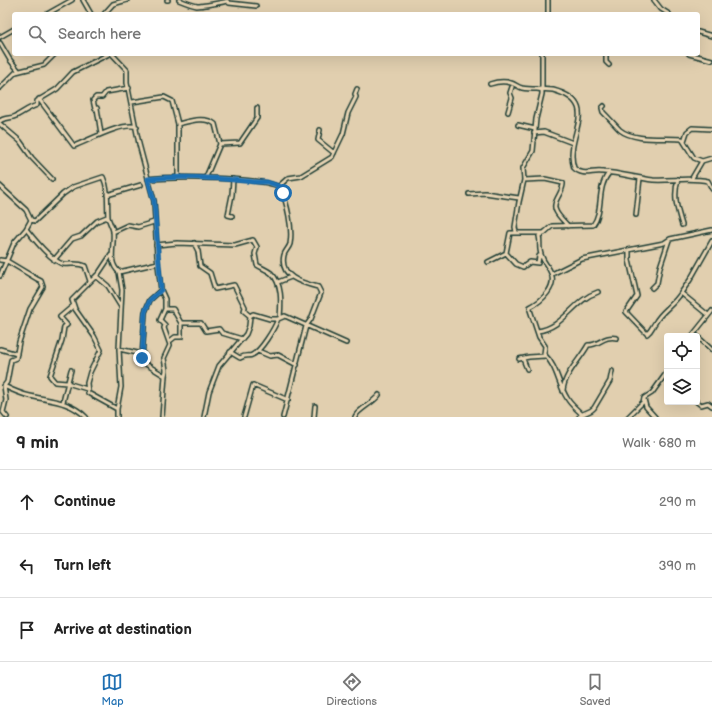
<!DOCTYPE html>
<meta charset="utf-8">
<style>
:root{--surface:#fff;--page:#f6f6f6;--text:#222;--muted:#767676;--line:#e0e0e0;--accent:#1f6fb2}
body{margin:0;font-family:"Balsamiq Sans",sans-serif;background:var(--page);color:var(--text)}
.controls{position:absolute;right:12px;bottom:12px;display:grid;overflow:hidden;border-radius:4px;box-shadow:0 4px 16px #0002}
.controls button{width:36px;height:36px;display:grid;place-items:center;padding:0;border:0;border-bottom:1px solid var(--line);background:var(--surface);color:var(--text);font:20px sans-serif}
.stop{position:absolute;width:12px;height:12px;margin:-9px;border:3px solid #1f6fb2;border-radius:50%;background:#fff}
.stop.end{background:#1f6fb2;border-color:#fff;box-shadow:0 1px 4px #0008}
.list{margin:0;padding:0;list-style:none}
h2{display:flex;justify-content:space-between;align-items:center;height:52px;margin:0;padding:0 16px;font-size:17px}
h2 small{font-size:13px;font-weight:400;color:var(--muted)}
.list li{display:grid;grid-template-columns:26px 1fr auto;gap:12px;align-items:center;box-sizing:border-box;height:64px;padding:0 16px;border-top:1px solid var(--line)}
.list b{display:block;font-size:15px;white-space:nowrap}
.list em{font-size:13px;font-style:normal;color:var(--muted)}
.icon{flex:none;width:22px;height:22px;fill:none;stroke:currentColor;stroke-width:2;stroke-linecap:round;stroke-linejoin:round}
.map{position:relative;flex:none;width:712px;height:417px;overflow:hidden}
.search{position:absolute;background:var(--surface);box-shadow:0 4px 16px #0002;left:12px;right:12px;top:12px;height:44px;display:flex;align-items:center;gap:10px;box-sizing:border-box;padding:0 14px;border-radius:4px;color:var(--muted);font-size:15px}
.sheet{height:244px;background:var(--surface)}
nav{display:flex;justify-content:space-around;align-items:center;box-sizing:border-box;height:56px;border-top:1px solid var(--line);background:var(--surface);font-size:11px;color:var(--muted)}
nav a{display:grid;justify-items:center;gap:2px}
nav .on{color:var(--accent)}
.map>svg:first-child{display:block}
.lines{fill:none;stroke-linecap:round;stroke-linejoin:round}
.street-casing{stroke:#1f3d34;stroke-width:6}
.street{stroke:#e9d5b4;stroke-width:3}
.route{stroke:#1f6fb2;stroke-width:5}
</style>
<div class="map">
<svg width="712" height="417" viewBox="0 0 712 417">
<rect width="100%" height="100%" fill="#e1cfaf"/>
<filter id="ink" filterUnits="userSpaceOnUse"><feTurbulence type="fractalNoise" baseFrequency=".025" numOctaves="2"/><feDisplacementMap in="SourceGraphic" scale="8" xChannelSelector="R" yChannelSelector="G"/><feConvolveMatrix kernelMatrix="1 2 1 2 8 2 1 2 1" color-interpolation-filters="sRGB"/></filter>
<g filter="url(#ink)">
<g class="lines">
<g class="street-casing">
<path id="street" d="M83 0 91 14
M167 0H168
M179 0C184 2 192 5 197 6 202 6 225 2 227 1L229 3 256 6
M654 0 661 9 669 14
M47 14 72 0
M104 14 113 4 127 0
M548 14V0
M698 32 712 36
M0 37 14 29
M0 43 10 60 19 71
M112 54 127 70V83L139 144 154 201 157 256 161 290 165 299V309L160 320 165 325 164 328 170 345 164 358 166 370 165 376
M606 54V62L609 65
M689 54 712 60
M490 84C496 82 505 81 511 83 515 84 518 87 522 88 527 89 532 89 537 89 542 90 548 89 553 90 604 104 563 135 574 168 583 177 593 170 603 172 620 173 636 178 653 180 672 181 690 177 708 181L712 189
M0 88 16 72 44 65 55 54
M39 99 74 146C88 141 123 121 137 127
M132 102 164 97 172 101 178 124C190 121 205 116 215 124L220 144 206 177
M604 106 602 108 603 112C609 118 614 124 620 130 635 142 665 137 682 139L694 158 702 161
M508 112 512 98 510 93 512 87
M0 121C5 117 11 119 16 116 24 112 28 108 37 105V101L57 89 73 72 109 54
M0 124 20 141 32 158 52 179
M178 124V177
M518 125 535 129
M320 130 318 140 334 153
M534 133 544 132 573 143
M101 134 97 108 95 109 93 100 96 97H102L106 92 129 88
M684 141 687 132 692 128 712 129
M220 144 240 143 257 118V108
M692 178 702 161 712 158
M148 179C167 177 272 176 281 189 287 203 293 228 290 244 289 248 285 251 284 255 279 277 302 283 318 287L321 293 311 319 306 326 283 417
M678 179C673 196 677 209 682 225
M524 180 545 179 563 183C564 192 551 202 556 211 558 216 564 221 568 226
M0 186 26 210 31 220 26 229C34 239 51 261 63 264 71 265 77 262 85 266L90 281
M279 186 288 178 301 176 332 157 343 134 348 113 356 97 355 94 357 89
M469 194 485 193 519 198
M107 195 141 185
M636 215 640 178
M232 216 228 215 232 195 233 179
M31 220 35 221 63 194 73 187 103 177C109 189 107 203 108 217 109 222 112 226 113 231 115 245 107 262 119 272L122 290 119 349 121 387 117 409V417
M113 232 128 225 138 227 154 222
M516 232 515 227 519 202 524 180 523 168 533 151 536 119 542 94V54
M543 233 539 236C541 243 538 249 542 257 544 263 549 267 551 273 557 287 542 301 530 307V310L539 337 545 346 544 354C557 366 558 384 567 398 571 406 579 410 584 417
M194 243 198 251 200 266 210 273 215 289 234 285 245 307 244 311 250 316
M156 245 177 243 235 245 253 240 257 247 255 254 257 265C262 268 267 270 271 273 283 284 281 304 280 318
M629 251V260L637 296 626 312 647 334C652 330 652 327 655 323 661 311 674 305 681 293
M506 253 510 233H544L552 226 593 225C604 211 596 188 609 173
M506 253 516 264 523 267 530 262 538 263 539 256 542 257
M111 255 99 273 72 300 75 309 94 336 101 350 90 372 87 383 88 393 117 409
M0 260 7 261 37 279 41 281 43 287 30 309 19 342 16 358 11 360 7 382 4 386 6 400 3 412 7 417
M54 260 72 239 81 236 97 221 107 217 108 219
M488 262 506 253
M119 272 158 263
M552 274 582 259 664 243 670 239 712 230
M0 276 14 243 26 229
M96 276 108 286 121 307
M278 282 291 277
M652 288 657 283 660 267 669 240
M161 290 150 300 145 312 142 358 144 363 165 376 162 417
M73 306 60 317 67 325 64 327 62 340 50 376 55 382 67 383 87 389
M165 309H173L181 323V337H175L170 341
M708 315 681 293 690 280 712 241
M250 316 253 314 270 319H278L285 316 346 343
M181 323H201L206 331 219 329 222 333 242 339
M537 331C564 328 573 300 598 292
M692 336 712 311
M697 336 712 350
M0 349 17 354
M119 349 142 354
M258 351 270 356 278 355 297 365
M230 352 240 358C246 354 249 357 252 355 261 351 274 329 278 319
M519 359 529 357 545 356
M523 359 527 369
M4 386C12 390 21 394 30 396 51 401 70 401 86 417
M563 391C564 374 580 360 588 345 599 346 603 335 617 338
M644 399 646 407 655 417
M63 402 71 370
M697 402 701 405 708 403 712 406
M204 417 209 392 219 366 246 334 249 326 250 316
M244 417 253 385 288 400
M314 417 315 406
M355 417C357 410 372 404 379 395
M579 417C583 412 590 413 594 408L610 381 612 371
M628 417 643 402 644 398 652 393 667 372"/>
</g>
<use href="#street" class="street"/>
</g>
</g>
<g class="lines" filter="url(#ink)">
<path class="route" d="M142 358 145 312 150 300 161 290 154 201 148 179C185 175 221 179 258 182H267L279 186 283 193"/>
</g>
</svg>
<div class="controls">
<button><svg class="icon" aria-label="locate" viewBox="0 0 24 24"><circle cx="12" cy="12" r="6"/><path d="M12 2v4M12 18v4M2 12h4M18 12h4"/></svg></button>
<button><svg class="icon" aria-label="layers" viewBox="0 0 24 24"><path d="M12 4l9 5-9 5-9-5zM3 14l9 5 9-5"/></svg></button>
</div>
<div class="stop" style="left:283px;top:193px"></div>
<div class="stop end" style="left:142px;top:358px"></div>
<div class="search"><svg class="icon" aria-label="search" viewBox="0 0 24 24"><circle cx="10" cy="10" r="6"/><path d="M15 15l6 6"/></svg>Search here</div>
</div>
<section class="sheet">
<h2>9 min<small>Walk · 680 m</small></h2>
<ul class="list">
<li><svg class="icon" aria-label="ahead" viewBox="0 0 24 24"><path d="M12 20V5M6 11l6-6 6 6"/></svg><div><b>Continue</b></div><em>290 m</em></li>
<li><svg class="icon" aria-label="left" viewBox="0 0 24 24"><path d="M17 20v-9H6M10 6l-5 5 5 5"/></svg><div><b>Turn left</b></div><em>390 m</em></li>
<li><svg class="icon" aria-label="arrive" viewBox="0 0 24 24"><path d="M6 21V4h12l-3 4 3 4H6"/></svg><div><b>Arrive at destination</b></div></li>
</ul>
</section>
<nav>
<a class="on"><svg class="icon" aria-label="map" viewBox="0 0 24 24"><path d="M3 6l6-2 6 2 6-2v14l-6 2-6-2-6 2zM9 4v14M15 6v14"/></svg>Map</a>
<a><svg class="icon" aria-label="directions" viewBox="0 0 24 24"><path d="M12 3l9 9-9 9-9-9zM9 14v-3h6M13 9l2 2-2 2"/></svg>Directions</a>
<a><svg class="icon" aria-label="saved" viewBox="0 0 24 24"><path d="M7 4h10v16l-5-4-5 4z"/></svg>Saved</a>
</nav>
